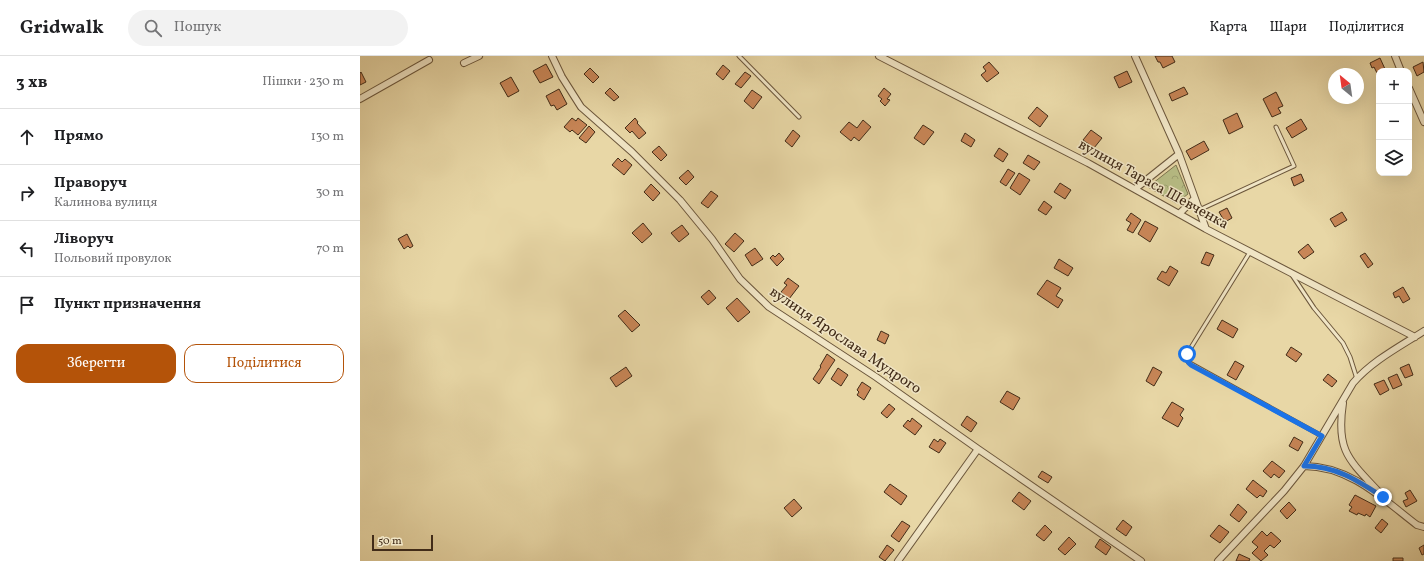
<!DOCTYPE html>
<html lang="uk">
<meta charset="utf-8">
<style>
:root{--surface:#fff;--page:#f2f2f2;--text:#202124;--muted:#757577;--line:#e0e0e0;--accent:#b45309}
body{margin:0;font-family:Vollkorn,serif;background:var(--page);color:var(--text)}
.controls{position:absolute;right:12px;top:12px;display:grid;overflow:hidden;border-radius:8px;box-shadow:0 4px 16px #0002}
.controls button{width:36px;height:36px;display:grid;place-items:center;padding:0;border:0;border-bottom:1px solid var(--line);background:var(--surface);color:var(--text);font:20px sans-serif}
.compass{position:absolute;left:968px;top:12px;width:36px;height:36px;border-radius:50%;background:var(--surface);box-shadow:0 4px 16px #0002;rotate:331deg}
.scale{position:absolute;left:12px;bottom:10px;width:61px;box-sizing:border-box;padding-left:4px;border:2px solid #422c18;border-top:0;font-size:11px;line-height:14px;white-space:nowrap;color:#422c18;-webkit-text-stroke:3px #f0e5c5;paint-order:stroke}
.stop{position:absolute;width:12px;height:12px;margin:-9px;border:3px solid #1a73e8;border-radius:50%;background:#fff}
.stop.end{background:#1a73e8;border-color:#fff;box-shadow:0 1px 4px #0008}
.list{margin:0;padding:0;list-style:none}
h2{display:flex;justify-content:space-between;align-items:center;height:52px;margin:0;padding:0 16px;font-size:17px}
h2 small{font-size:13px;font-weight:400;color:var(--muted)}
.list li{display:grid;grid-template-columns:26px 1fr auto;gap:12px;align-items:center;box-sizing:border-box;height:56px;padding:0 16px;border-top:1px solid var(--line)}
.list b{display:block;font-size:15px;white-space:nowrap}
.list p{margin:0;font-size:13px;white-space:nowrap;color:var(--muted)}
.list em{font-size:13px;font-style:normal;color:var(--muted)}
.actions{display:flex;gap:8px;padding:12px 16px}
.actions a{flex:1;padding:9px 0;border:1px solid var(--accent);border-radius:12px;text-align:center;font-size:14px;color:var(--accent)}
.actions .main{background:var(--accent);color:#fff}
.icon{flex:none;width:22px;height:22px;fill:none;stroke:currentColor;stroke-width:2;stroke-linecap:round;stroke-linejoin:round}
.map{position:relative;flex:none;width:1064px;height:505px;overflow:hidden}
header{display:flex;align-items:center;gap:24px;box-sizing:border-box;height:56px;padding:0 20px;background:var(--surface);border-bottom:1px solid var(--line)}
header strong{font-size:19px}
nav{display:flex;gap:22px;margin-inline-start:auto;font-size:14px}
.search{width:280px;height:36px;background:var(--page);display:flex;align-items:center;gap:10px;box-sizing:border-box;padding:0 14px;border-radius:22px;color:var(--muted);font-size:15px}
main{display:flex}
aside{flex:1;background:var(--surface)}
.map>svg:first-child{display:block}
.park{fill:url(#park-crowns);stroke:#7d754f}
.building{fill:#c88657;stroke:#422c18}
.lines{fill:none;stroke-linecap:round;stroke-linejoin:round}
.lane-casing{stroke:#6c573c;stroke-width:5}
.street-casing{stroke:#6c573c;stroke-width:8}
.lane{stroke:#f0e5c5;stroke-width:3}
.street{stroke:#f0e5c5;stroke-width:6}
.route{stroke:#1a73e8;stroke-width:5}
.labels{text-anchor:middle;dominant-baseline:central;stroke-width:3;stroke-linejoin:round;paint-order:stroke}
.street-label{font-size:15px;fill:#422c18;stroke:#f0e5c5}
</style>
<header>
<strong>Gridwalk</strong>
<div class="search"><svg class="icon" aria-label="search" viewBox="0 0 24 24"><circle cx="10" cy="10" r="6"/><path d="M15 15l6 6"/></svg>Пошук</div>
<nav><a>Карта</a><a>Шари</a><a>Поділитися</a></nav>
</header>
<main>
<aside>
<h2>3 хв<small>Пішки · 230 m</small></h2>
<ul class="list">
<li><svg class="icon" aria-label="ahead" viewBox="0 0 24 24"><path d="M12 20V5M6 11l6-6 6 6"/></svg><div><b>Прямо</b></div><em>130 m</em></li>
<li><svg class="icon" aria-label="right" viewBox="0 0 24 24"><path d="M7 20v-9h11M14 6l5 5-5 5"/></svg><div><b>Праворуч</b><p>Калинова вулиця</p></div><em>30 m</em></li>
<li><svg class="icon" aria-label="left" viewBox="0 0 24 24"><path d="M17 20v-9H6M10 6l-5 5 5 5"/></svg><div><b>Ліворуч</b><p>Польовий провулок</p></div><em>70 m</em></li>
<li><svg class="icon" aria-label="arrive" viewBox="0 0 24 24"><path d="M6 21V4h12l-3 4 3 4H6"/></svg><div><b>Пункт призначення</b></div></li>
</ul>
<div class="actions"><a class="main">Зберегти</a><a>Поділитися</a></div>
</aside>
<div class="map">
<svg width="1064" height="505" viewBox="0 0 1064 505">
<defs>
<pattern id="park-crowns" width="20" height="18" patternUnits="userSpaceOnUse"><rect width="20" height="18" fill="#b8be86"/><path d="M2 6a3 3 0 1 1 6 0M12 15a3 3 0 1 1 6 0" fill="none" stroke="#9fa373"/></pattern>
</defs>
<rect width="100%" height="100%" fill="#e8d7a6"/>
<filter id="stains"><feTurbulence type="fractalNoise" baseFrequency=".005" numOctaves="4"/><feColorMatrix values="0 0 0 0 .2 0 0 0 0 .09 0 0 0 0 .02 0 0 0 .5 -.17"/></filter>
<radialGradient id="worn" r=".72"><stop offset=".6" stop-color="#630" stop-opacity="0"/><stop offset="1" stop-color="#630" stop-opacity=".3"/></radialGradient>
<path class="park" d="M816 109 828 138 816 147 788 131Z"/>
<path class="building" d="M795 0H812L815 6 803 12 800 6H798Z
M1020 2 1025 13 1017 17 1014 11 1012 12 1010 7Z
M629 6 639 17 627 26 621 19 626 15 623 11Z
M1063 6 1064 16 1057 20 1053 11Z
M186 8 193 21 180 27 173 15Z
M363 9 370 15 363 24 356 18Z
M230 12 239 21 233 27 224 18Z
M767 15 772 26 759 32 754 21Z
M1 16 6 26 0 29V17Z
M385 16 391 20 381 32 375 28Z
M151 21 159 35 148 41 140 27Z
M824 31 828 38 812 45 809 38Z
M250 32 259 41 254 45 245 37Z
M524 32 531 38 527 43 530 44 525 50 520 45 522 43 518 40Z
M199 33 207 48 197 54 194 49 191 50 186 40Z
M392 34 402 41 393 53 384 45Z
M916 36 923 50 918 52 921 57 912 61 903 43Z
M677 51 688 60 680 71 668 62Z
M877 57 883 71 869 78 863 64Z
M212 62 216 65 218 62 227 69 218 79 212 74 210 76 204 71Z
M275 62 278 66 277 67 286 77 279 83 272 75 270 77 265 72Z
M941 63 947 73 932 82 926 72Z
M503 64 511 71 499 85 494 81 491 85 480 76 489 66 497 72Z
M563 69 574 76 564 89 554 82Z
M229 70 235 76 226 87 219 82Z
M433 74 440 80 432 91 425 85Z
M731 74 742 82 734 92 723 84Z
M605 77 615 84 611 91 601 85Z
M844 85 849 94 831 104 826 95Z
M299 90 307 99 301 105 292 96Z
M639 92 648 98 643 106 634 100Z
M668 99 680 106 674 114 663 107Z
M258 102 262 106 265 103 272 109 264 119 252 109Z
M648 113 655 117 646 130 640 126Z
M328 114 334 121 326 129 319 122Z
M659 117 670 124 660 139 650 132Z
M941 118 944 125 934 130 931 122Z
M700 127 711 134 705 143 694 136Z
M291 128 300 137 293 145 284 136Z
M351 135 358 140 348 152 341 147Z
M684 145 692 151 686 159 678 154Z
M867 152 872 162 865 166 859 156Z
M982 156 987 164 975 171 970 163Z
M771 157 781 164 773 177 767 174 771 167 766 164Z
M785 165 798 172 790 186 778 178Z
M283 167 292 178 282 187 272 177Z
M322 169 329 178 319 186 311 177Z
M375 177 384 185 374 196 365 188Z
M47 178 53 190 50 192 48 190 44 193 38 183Z
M948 188 954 196 944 203 938 196Z
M395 192 403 203 392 210 385 199Z
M846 196 854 199 849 210 841 207Z
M419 197 424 203 417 210 410 202 413 199 415 201Z
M1005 197 1013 208 1008 212 1000 200Z
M699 203 713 212 708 220 694 212Z
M810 210 818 215 809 230 797 223 802 215 806 217Z
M428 222 439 230 429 243 421 236 427 229 424 227Z
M687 224 701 232 696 240 703 244 698 252 677 238Z
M1043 231 1050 243 1043 247 1039 240 1035 242 1033 237Z
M349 234 356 242 348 249 341 241Z
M377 242 390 256 378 266 366 252Z
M265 254 280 269 272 276 258 260Z
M862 264 878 273 873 282 857 273Z
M521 275 529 279 525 288 517 284Z
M931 291 942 298 936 306 926 299Z
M467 298 475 304 459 328 453 323 461 311 460 310Z
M875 305 884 310 876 324 867 319Z
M1049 308 1053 319 1045 322 1040 312Z
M266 311 272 320 256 331 250 322Z
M793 311 802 316 794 330 786 325Z
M478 312 488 319 481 330 471 323Z
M968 318 977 325 972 331 963 324Z
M1037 318 1042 329 1033 333 1028 322Z
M1024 324 1029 334 1020 339 1014 328Z
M502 326 511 332 504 344 497 339 499 336 497 334Z
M647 335 660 342 653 354 640 346Z
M812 346 824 353 820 359 823 362 818 371 802 362Z
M529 348 535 353 527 362 521 357Z
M607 360 617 367 611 376 601 369Z
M552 362 562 370 555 379 543 370 548 364 550 366Z
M934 381 943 386 938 395 929 390Z
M574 383 578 386 580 383 586 387 579 397 569 391Z
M912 405 925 415 919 422 914 418 911 422 903 415Z
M682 415 692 421 688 427 678 421Z
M893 424 907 435 903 441 900 439 897 442 886 433Z
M530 428 547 440 541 449 524 436Z
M1050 434 1057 445 1046 451 1043 445 1048 443 1045 437Z
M659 436 671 445 664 454 652 445Z
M995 439 1016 450 1010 461 1006 458 1005 460 998 457 997 459 989 455 992 451 989 449Z
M434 443 442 452 432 461 424 452Z
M929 446 936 454 927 463 920 455Z
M878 448 887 456 879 466 870 459Z
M1022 463 1028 468 1021 477 1015 472Z
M763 464 772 471 766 480 756 473Z
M542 465 550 470 539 486 531 480Z
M685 469 692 476 684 485 676 479Z
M859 469 869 476 860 487 850 480Z
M902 475 907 480 911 476 921 485 914 492 910 489 904 495 908 499 901 505 892 497 898 491 892 486Z
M709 481 716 488 705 499 698 493Z
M740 483 751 491 746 499 735 491Z
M527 489 534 494 525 505 519 501Z
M1064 489V498L1062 499 1059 492Z
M879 498 890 503 889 505H876Z
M1033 502H1043V505H1033Z"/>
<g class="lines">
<g class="lane-casing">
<path id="lane" d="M379 0 439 61
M839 154 934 110 916 71
M890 196 827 298 826 302 828 306 962 380
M932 219 954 252 983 287 990 301 997 323"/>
</g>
<g class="street-casing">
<path id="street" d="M192 0 202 21 221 51 272 96 320 144 352 183 380 223 409 251 516 321 618 393 781 505
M519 0 728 107 846 173 1055 281
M775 0 819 98 846 173
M1035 0 1041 15
M104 7 119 0
M1049 32 1064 66
M0 43 69 4
M775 133 819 98
M819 158 834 143
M983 347C976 394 988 403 1018 435
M944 410C990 410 1023 443 1057 469L1064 471
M538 505 618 393
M858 505 924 435 944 410 993 327C1012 305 1039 291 1064 275"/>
</g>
<use href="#lane" class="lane"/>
<use href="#street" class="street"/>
</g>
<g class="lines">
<path class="route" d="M827 298C826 303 827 306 831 309L962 380 944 410C976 410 997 424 1023 441"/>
</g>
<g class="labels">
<g class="street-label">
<text transform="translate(793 129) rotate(29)">вулиця Тараса Шевченка</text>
<text transform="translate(485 285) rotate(34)">вулиця Ярослава Мудрого</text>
</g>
</g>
<rect width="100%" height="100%" filter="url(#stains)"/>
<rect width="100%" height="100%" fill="url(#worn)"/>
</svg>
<div class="controls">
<button>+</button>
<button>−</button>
<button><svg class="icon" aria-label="layers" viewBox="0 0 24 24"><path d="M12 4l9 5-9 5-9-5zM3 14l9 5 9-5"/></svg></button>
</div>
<svg class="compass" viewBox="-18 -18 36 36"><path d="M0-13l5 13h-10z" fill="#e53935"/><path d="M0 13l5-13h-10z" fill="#757577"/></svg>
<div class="scale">50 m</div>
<div class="stop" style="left:827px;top:298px"></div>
<div class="stop end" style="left:1023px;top:441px"></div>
</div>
</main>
